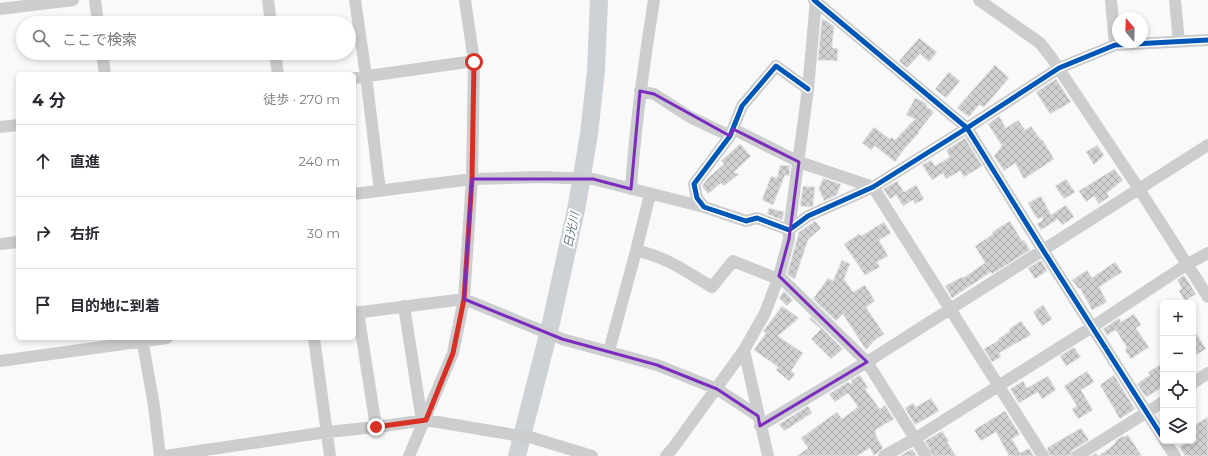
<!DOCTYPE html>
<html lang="ja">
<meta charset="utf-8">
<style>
:root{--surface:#fff;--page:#f7f7f7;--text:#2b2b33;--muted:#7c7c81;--line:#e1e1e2}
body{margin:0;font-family:Montserrat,"Noto Sans JP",sans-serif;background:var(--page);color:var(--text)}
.controls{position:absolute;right:12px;bottom:12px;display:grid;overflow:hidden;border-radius:6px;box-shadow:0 2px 6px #0003}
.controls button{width:36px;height:36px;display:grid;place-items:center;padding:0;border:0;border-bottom:1px solid var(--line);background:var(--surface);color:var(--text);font:20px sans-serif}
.compass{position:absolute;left:1112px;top:12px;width:36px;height:36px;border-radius:50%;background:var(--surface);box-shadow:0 2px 6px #0003;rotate:341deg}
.stop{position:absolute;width:12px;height:12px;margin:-9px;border:3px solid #d93025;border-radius:50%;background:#fff}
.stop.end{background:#d93025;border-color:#fff;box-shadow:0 1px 4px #0008}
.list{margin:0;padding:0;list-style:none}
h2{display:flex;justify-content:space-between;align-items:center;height:52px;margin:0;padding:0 16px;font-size:17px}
h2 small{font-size:13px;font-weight:400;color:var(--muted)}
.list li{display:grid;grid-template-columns:26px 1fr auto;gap:12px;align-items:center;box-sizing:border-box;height:72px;padding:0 16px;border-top:1px solid var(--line)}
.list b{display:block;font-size:15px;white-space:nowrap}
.list em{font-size:13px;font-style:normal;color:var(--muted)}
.icon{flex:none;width:22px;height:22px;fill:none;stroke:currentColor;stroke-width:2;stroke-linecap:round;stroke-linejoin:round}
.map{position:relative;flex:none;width:1208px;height:456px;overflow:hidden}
.search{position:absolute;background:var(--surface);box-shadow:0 2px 6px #0003;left:16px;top:16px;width:340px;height:44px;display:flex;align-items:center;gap:10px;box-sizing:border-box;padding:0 14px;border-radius:22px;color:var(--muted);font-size:15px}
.panel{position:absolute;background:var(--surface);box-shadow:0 2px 6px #0003;left:16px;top:72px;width:340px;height:268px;border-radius:6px}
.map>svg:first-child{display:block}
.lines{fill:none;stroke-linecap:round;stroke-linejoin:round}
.river{stroke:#ccd2d6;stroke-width:18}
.building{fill:url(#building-cross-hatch);stroke:#e8e8e8}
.minor{stroke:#cccdce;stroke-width:12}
.cycleway-casing{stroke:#fff;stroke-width:8}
.cycleway{stroke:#0057b8;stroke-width:5}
.route{stroke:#d93025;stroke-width:5}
.marked{fill:none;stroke:#7b2cbf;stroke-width:3;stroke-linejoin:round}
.labels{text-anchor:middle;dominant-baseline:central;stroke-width:4;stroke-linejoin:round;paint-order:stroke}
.water-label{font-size:12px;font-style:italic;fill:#687980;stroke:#fff}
</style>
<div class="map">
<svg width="1208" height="456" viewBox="0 0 1208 456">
<defs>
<pattern id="building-cross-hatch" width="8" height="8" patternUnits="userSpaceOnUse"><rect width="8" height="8" fill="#ced0d1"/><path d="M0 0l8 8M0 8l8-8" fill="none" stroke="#abadaf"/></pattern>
</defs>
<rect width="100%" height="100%" fill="#f9f9f9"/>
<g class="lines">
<path class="river" d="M517 456 551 323 577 205 589 134 596 71 599 0"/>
</g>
<path class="building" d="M822 18 834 26 832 48H838L837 61 818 60Z
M919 38 937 52 929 62 920 54 907 68 899 61Z
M995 65 1009 78 984 107 979 105 969 117 957 108Z
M949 72 960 81 946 98 935 89Z
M1056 79 1071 102 1050 114 1036 92Z
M915 98 924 102 927 104 926 106 934 112 918 132 919 133 905 148 895 162 875 146 871 150 862 143 874 127 890 139 891 137 895 140 915 119 906 115Z
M999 116 1006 128 1018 120 1025 130 1031 126 1041 140 1042 139 1054 159 1024 179 1015 163 1004 171 994 156 1002 146 988 124Z
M965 138 982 166 964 177 960 171 946 179 943 173 932 180 922 165 931 160 935 166 950 157 946 150Z
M740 144 751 156 734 172 739 174 724 186 721 183 708 194 702 186 708 178 724 164 721 161Z
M1097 145 1104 155 1094 165 1086 152Z
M780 165 790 166 789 176 785 175 773 205 762 200 771 176 777 178Z
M1114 169 1123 180 1107 193 1109 197 1099 204 1094 196 1086 202 1079 191Z
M823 178 841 184 837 195 824 201 819 189Z
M1066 179 1075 192 1064 199 1055 186Z
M897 181 904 192 916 185 924 199 915 204 913 200 903 206 896 195 890 199 883 189Z
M803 186 815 187 813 206 809 207 800 206Z
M1041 196 1051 215 1066 205 1074 217 1062 225 1058 219 1041 230 1037 224 1043 220 1042 217 1037 219 1028 203Z
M769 208 784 212 782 220 767 214Z
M815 221 821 228 808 240 795 279 792 278 787 274 799 232Z
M1010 221 1022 241 1024 240 1030 250 992 274 991 272 952 298 945 286 962 277 963 278 985 263 975 246 993 234 992 232Z
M884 222 891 233 879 240 888 256 877 262 880 267 865 275 844 244 859 234 861 236Z
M842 260 850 264 844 279 853 292 865 285 875 301 866 307 884 334 875 340 866 350 843 314 836 321 813 299 828 278 833 281Z
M1041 260 1047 271 1035 279 1028 268Z
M1115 262 1122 272 1099 287 1107 302 1092 310 1080 288 1079 289 1072 280 1087 270 1092 278Z
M1184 275 1196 294 1185 301 1179 291 1182 288 1177 280Z
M784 291 793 300 787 306 779 298Z
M1043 305 1052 319 1042 326 1033 312Z
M782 306 799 318 778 336 803 353 791 371 795 374 789 381 776 370 778 367 754 350 766 333 763 331 764 330Z
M1134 314 1141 325 1136 328 1149 347 1131 359 1125 350 1127 348 1116 330 1107 335 1103 329 1119 318 1121 322Z
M811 317 843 349 831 359 811 339 821 329 809 319Z
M1021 321 1031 335 999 353 1001 357 992 362 984 349 999 340 998 339 1010 331 1009 329Z
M1193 328 1206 349 1193 357Z
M1074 347 1081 357 1066 366 1060 356Z
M1163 363V387L1146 397 1137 384 1150 375 1148 372Z
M1087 371 1094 382 1081 390 1093 410 1078 419 1072 409 1077 406 1064 386Z
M860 375 868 388 865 389 880 409 885 405 894 419 875 430 876 433 875 434 883 448 874 456 870 448 857 456H797L808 448 801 438 837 412 842 419 858 407 848 393 835 402 829 394 848 382 851 384 852 382 851 380Z
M1114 375 1135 409 1120 419 1100 385Z
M1048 376 1056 390 1042 399 1038 392 1019 403 1010 389 1023 381 1027 388Z
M931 398 939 411 915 425 905 408 913 403 916 407Z
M808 406 812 413 784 431 779 424Z
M1005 411 1020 434 1012 439 1020 453 1029 448 1034 456H1009L996 432 981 441 974 430Z
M1208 417V456H1185L1179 447 1189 441H1193V426Z
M1081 428 1089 440 1073 450 1070 456H1050L1047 448Z
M942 431 949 441 947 442 956 456H933L925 441Z
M1128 435 1142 456H1091L1096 453 1098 456 1110 448 1116 442 1115 441 1123 436 1124 437Z
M912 449 917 456H899Z"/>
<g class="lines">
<path class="minor" d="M95 0 98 23
M268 0 271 23
M355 0 366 76 380 191
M814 0 967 128 1043 250 1163 438
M979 0 1040 43 1051 57 1139 189 1208 297
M1111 0 1115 45
M1175 0 1179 42
M0 9 73 0
M102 53 105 74
M275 53 278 74
M354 78 474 61
M808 89 776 66 742 106 730 136 694 184 697 198 704 207 746 221 757 218 789 230 808 216 873 187 967 128 1059 68 1115 45 1208 40
M640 91 654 94 690 117 730 136
M0 127 18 125
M733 129 799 162 873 187 1043 456
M631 189C635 125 644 63 654 0
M354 194 472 179 540 177 593 179 704 207
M0 244 18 242
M636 251C664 255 688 273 712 287L733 261 778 279
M779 276 867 362 926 456
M404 306 422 421
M358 312 376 427
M354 313 464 299 562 339 657 365 717 389 758 416
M142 338 154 406 160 456
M314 338 330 456
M609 351 636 251 650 194
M0 361 167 338
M1193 383 1208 373
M760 426 867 362 1208 145
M1165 441 1175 456
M165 456 327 432 376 427 426 420 533 438 592 456
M409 456 453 353 464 299 472 179 474 61 465 0
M666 456 673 448 744 350
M768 456 744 350 765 313 779 276 789 239V230L808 89 816 0
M884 456 916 438 1092 327 1186 265 1208 253
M1077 456 1163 402"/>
<g class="cycleway-casing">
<path id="cycleway" d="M814 0 967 128 1043 250 1163 438
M808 89 776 66 742 106 730 136 694 184 697 198 704 207 746 221 757 218 789 230 808 216 873 187 967 128 1059 68 1115 45 1208 40"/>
</g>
<use href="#cycleway" class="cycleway"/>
</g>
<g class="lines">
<path class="route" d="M376 427 426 420 453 353 464 299 472 179 474 62"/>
</g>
<path class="marked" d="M640 91 654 94 730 136 733 129 799 162 789 239 779 276 867 362 760 426 758 416 717 389 657 365 562 339 464 299 472 179H593L631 189Z"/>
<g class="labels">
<g class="water-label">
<text transform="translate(571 230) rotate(-78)">日光川</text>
</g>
</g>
</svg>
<div class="controls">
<button>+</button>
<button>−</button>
<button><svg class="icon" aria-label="locate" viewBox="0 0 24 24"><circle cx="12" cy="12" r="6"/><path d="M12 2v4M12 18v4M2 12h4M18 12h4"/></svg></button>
<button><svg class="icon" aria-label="layers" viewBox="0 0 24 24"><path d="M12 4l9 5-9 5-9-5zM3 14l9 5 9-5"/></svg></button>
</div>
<svg class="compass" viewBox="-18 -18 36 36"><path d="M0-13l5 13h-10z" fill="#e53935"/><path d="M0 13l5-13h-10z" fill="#7c7c81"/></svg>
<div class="stop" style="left:474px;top:62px"></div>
<div class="stop end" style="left:376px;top:427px"></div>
<div class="search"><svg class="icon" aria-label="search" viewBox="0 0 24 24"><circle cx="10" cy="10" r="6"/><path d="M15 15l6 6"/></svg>ここで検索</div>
<section class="panel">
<h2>4 分<small>徒歩 · 270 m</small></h2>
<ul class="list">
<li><svg class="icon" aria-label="ahead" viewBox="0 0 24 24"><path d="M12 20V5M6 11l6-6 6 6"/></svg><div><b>直進</b></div><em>240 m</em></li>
<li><svg class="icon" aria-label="right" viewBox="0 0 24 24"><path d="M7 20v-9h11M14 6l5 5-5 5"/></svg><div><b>右折</b></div><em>30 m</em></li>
<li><svg class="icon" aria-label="arrive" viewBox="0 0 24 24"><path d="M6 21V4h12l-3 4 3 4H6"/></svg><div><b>目的地に到着</b></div></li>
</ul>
</section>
</div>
